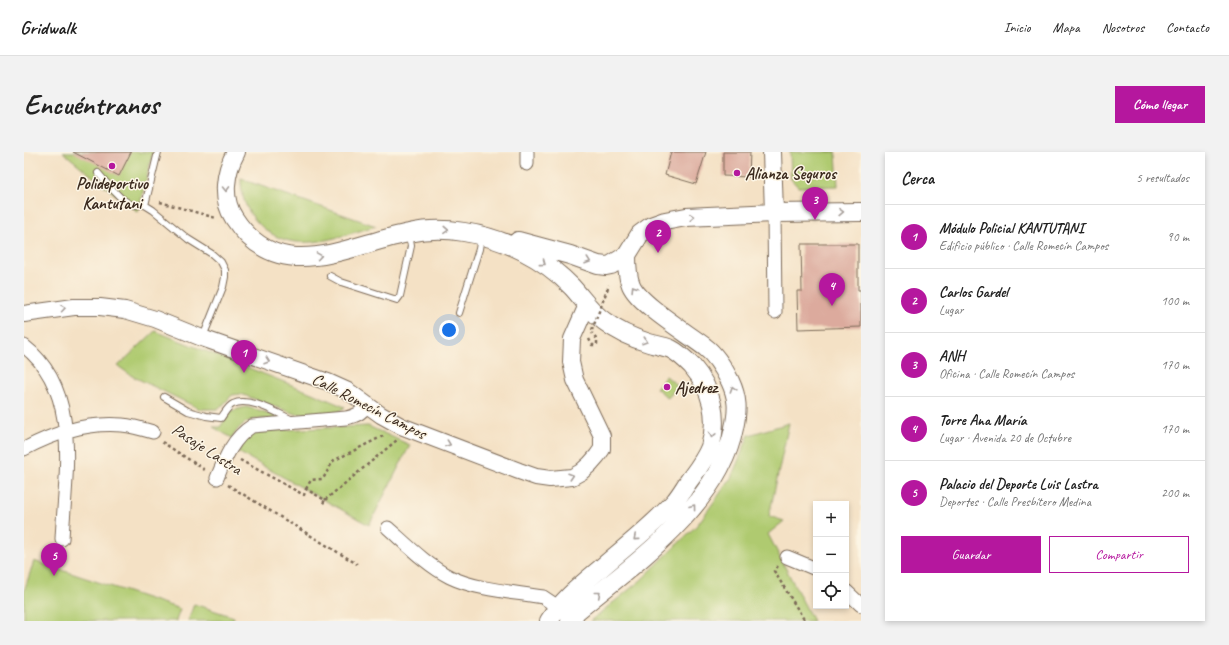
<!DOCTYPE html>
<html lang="es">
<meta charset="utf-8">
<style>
:root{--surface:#fff;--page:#f2f2f2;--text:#222;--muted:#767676;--line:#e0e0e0;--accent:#b5179e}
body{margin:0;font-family:Caveat,sans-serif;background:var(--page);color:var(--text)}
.controls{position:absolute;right:12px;bottom:12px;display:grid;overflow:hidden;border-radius:0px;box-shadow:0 2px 6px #0003}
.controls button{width:36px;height:36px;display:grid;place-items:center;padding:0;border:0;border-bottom:1px solid var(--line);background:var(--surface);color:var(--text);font:20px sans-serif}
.you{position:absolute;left:425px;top:178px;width:14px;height:14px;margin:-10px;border:3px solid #fff;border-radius:50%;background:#1a73e8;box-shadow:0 0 0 6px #1a73e833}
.badge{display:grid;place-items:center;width:26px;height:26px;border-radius:50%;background:var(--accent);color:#fff;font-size:13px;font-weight:700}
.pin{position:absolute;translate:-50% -33px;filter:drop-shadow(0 1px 2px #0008)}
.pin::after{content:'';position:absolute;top:21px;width:14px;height:12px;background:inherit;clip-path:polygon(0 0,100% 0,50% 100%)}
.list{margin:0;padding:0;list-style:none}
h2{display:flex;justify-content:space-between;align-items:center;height:52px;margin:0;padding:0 16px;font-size:17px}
h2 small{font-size:13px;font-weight:400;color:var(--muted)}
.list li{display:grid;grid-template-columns:26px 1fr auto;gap:12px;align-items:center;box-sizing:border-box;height:64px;padding:0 16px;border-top:1px solid var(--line)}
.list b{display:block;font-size:15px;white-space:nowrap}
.list p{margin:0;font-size:13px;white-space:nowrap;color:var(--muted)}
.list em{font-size:13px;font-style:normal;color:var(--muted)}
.actions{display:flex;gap:8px;padding:12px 16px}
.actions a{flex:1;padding:9px 0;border:1px solid var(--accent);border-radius:0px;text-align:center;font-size:14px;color:var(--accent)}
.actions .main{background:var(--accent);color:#fff}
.icon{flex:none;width:22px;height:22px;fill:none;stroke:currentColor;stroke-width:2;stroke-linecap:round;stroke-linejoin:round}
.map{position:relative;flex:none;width:837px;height:469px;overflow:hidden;border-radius:0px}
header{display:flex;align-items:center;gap:24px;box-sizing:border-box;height:56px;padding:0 20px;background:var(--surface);border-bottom:1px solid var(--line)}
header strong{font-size:19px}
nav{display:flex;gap:22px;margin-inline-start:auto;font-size:14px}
.intro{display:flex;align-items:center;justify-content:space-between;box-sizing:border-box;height:96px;padding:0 24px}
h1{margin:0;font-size:28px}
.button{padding:10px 18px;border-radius:0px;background:var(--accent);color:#fff;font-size:14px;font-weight:700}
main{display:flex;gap:24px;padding:0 24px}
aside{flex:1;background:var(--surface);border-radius:0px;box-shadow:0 2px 6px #0003}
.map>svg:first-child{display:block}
.green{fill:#afca70;stroke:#757a47}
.building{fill:#dcaa9d}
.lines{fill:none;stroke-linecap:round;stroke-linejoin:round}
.service-casing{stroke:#7c6a58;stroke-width:8}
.minor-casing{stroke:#7c6a58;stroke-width:15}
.tertiary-casing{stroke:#7c6a58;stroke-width:18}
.secondary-casing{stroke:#7c6a58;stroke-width:20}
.path{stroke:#7c6a58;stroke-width:2.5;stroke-dasharray:3 3;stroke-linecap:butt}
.service{stroke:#fff;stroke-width:6}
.minor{stroke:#fff;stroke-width:13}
.tertiary{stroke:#fff;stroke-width:16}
.secondary{stroke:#fff;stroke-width:18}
.path-bridge{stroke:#7c6a58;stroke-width:2.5;stroke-dasharray:3 3;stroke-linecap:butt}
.oneway{stroke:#a79f9a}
.poi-dot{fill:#b5179e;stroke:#fcf5e5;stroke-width:1.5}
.labels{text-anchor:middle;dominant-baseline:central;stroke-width:3;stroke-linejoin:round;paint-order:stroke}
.poi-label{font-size:17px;font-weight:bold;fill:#3b2a1e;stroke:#fcf5e5;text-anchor:start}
.street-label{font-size:17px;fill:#3b2a1e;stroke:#fcf5e5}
</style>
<header>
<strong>Gridwalk</strong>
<nav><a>Inicio</a><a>Mapa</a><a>Nosotros</a><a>Contacto</a></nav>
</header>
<div class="intro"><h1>Encuéntranos</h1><a class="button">Cómo llegar</a></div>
<main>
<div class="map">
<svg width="837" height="469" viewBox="0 0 837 469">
<rect width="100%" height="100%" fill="#fcf5e5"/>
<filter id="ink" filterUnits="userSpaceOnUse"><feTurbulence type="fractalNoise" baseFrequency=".025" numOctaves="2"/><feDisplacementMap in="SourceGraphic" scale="8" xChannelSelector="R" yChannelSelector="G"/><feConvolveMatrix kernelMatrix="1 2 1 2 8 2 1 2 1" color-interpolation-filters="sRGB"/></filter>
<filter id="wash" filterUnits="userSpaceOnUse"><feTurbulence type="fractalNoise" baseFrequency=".012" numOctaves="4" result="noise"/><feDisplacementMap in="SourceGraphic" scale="16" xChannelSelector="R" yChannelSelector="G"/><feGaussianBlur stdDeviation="0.9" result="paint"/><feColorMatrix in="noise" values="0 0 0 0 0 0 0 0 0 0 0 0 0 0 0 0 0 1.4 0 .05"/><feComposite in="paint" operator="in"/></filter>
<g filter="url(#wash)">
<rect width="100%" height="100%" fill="#f4e1c5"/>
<path class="green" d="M39 0H129L114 60 74 29Z
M766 0H812L814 34 774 35 767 27Z
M217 27 352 74C312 85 268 106 234 71 222 59 217 44 217 27Z
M131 179 283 239 321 255 314 260 271 262 217 242 208 243 199 253 193 257H176L108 224 94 214Z
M642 224 654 234 644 246 632 236Z
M222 255 238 259 258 267C233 268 222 262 208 286L189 275H196L207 259Z
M765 271 745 364 760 369 744 382 789 469H566L616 429 674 372 707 326 725 283Z
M344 274 386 293 345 373 214 300 224 283 234 279Z
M10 409 156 457 152 469H0V439Z
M170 452 210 465 209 469H164Z"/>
<g id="blocks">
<path class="building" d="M49 0H107L95 24Z
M647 0H682L672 32 641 23Z
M699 0H726L725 25 699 24Z
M777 92H834V138H837V175L774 177 773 139H778Z"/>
</g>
</g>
<g filter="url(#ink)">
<use href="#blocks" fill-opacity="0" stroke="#7c6a58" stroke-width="1"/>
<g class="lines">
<g class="service-casing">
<path id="service" d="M74 21 86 35 97 46 106 52 111 53H121L129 58 164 87 188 102 197 110 201 118V125L199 135 179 185
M121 53 134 0
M306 124 317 130 373 148 376 144 387 94 385 82
M435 161 455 97 457 84
M140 245 164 259 182 264 197 266C200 262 204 254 209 252 225 244 253 261 269 268"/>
</g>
<g class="minor-casing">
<path id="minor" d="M503 12V0
M750 61 751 160
M0 194C58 239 41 323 38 387
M0 297C30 281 65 270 98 273 109 274 119 277 129 280
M193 326C201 306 209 286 228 274L322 266C331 264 337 262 343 253
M364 376C382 392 404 414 426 425 453 438 490 440 519 445L528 451 530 461
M763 405 792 417
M822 439 837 453"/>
</g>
<g class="tertiary-casing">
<path id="tertiary" d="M0 162 50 155H76L101 158 131 167 178 186 304 230 324 239 357 263 377 274 495 319 512 325 526 327 548 325 557 320 566 312 573 304 578 297V284L551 228 547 210 548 187 563 153"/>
</g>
<g class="secondary-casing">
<path id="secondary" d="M212 0C201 20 197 46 210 66 255 136 323 93 385 81 403 77 422 77 440 80 480 86 520 106 548 135 559 147 567 160 580 169 593 179 608 186 625 191 632 193 640 194 647 197 655 201 662 208 668 214 688 237 695 266 686 295 681 308 672 319 664 330 660 336 656 343 651 349 629 374 601 395 576 417 557 433 538 448 525 469
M748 0 750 61
M494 89 546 103 574 113 582 114 587 113 603 103 616 82 627 74 641 69 662 65 750 61 837 60
M546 469 553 459C610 412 696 352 710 276 714 258 714 246 706 229 700 217 692 203 681 195 663 181 615 152 607 133 603 124 603 114 603 103"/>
</g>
<path class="path" d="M136 50 192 66
M565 187 568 193H572L573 192V187L568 181
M138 290 181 318
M216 308 280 343 282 337 301 348 298 353
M204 333 333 412
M282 337 287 328 299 327 309 309 361 283
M301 348 373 288
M754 414 750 419 781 469"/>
<use href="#service" class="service"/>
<use href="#minor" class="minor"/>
<use href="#tertiary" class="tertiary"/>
<use href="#secondary" class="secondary"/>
<path class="path-bridge" d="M568 178 585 133"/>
</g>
<defs><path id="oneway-chevron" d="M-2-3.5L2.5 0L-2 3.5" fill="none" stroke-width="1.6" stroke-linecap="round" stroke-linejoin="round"/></defs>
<g class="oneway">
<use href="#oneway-chevron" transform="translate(202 37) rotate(89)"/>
<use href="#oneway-chevron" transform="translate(817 60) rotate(-1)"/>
<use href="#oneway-chevron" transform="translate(668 65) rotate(-3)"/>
<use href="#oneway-chevron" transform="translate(422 78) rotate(3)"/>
<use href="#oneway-chevron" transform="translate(295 104) rotate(-9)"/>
<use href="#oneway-chevron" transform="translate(564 109) rotate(19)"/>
<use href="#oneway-chevron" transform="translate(519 111) rotate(36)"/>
<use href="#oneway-chevron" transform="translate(610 136) rotate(-122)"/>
<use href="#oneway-chevron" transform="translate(39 156) rotate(-8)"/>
<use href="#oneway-chevron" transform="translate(621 189) rotate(18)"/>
<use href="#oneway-chevron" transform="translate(243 209) rotate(19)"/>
<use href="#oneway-chevron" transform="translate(709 237) rotate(-108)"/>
<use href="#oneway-chevron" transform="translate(688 283) rotate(103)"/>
<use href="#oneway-chevron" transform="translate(424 292) rotate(20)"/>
<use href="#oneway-chevron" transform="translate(547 324) rotate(-18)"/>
<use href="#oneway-chevron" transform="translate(669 355) rotate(-53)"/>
<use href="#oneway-chevron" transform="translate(612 386) rotate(139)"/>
<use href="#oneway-chevron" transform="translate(574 442) rotate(-39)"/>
</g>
</g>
<g class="poi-dot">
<circle cx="88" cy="14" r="4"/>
<circle cx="713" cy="21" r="4"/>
<circle cx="643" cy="235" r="4"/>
</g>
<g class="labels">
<g class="poi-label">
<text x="721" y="21">Alianza Seguros</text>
<text x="88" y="31" text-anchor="middle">Polideportivo<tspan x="88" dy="20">Kantutani</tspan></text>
<text x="651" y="235">Ajedrez</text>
</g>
<g class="street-label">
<text transform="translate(345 254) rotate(27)">Calle Romecín Campos</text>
<text transform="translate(183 297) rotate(33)">Pasaje Lastra</text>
</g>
</g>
</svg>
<div class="controls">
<button>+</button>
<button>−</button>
<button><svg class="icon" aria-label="locate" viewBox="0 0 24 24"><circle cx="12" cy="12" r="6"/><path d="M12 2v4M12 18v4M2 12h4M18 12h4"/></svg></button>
</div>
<div class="you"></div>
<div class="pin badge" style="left:220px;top:221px">1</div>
<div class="pin badge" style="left:634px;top:101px">2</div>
<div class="pin badge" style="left:791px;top:68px">3</div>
<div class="pin badge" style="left:808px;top:154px">4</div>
<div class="pin badge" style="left:30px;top:424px">5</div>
</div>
<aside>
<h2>Cerca<small>5 resultados</small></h2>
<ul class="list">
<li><span class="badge">1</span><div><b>Módulo Policial KANTUTANI</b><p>Edificio público · Calle Romecín Campos</p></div><em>90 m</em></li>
<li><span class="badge">2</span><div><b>Carlos Gardel</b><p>Lugar</p></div><em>100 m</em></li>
<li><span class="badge">3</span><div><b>ANH</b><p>Oficina · Calle Romecín Campos</p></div><em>170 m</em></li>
<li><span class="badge">4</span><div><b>Torre Ana María</b><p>Lugar · Avenida 20 de Octubre</p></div><em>170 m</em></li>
<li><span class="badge">5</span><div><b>Palacio del Deporte Luis Lastra</b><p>Deportes · Calle Presbítero Medina</p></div><em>200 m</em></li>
</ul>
<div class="actions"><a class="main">Guardar</a><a>Compartir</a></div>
</aside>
</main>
